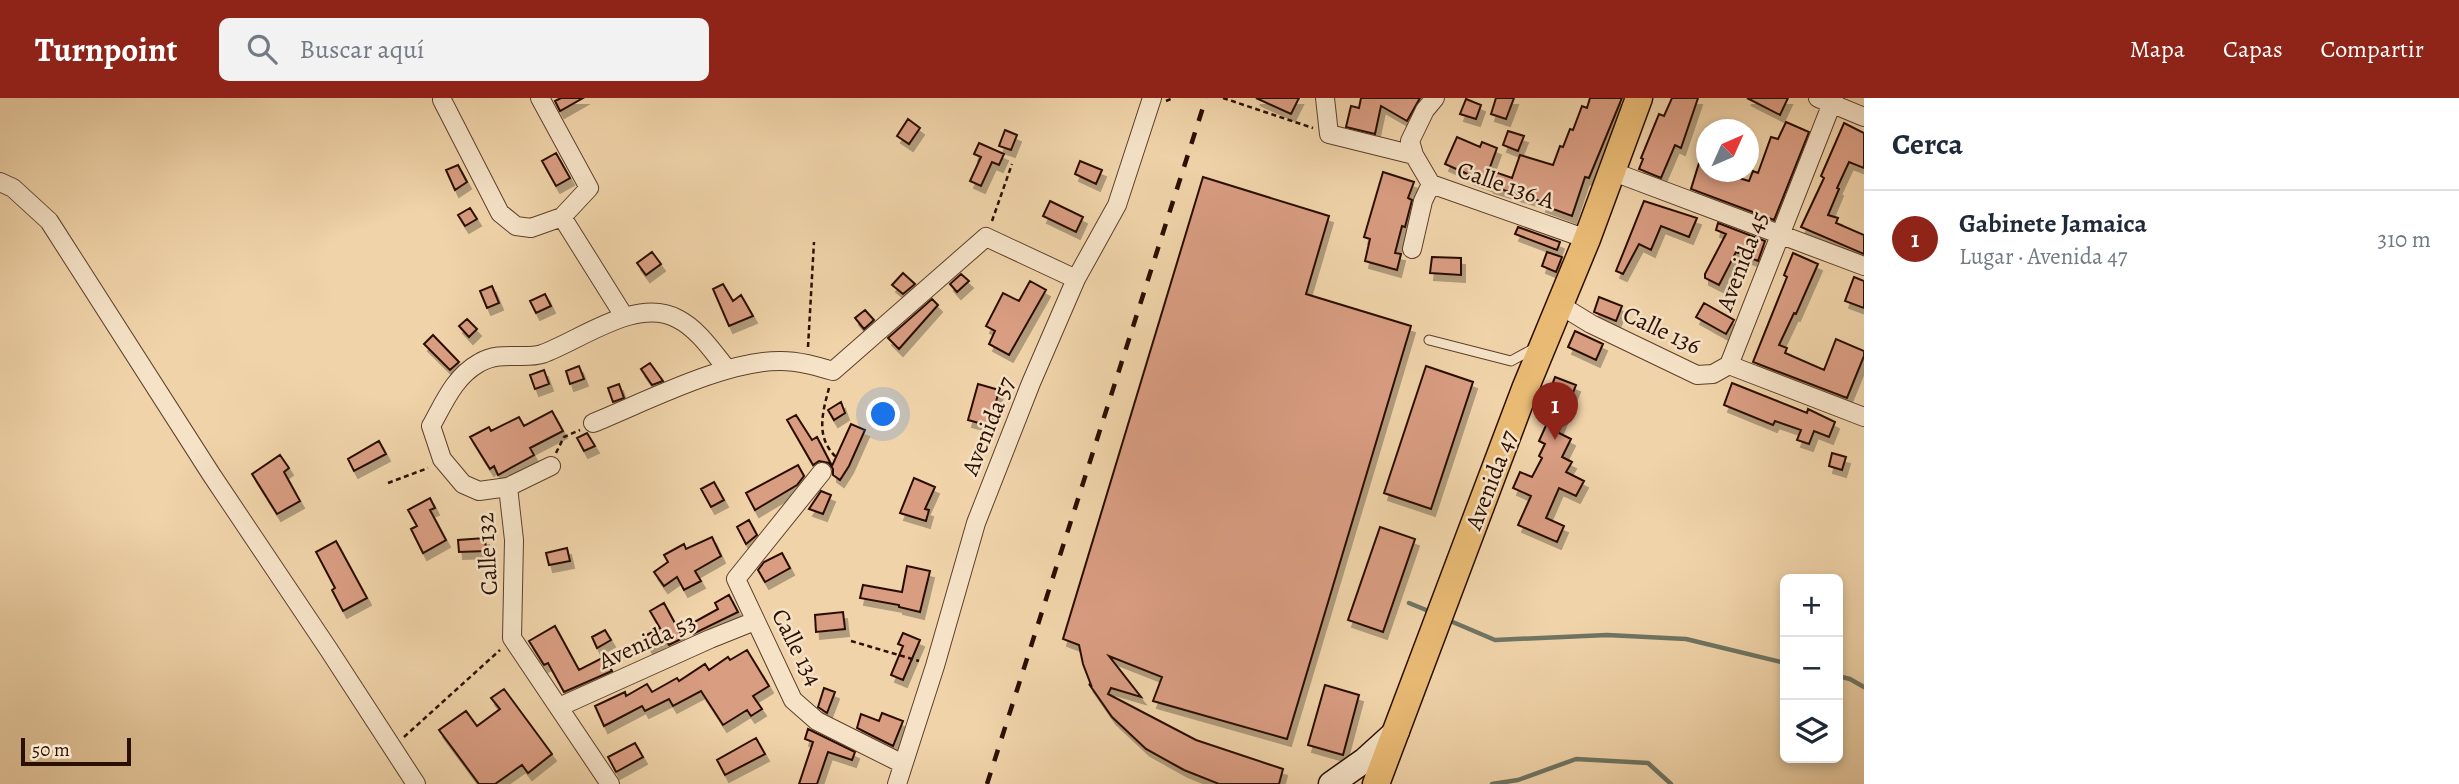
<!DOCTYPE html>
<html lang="es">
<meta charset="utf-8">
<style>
:root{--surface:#fff;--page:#f2f2f3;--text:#1f2937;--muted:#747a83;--line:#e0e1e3;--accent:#8f2418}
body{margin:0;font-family:Alegreya,serif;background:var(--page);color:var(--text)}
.controls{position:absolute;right:21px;bottom:21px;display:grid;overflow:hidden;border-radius:10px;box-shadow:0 4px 10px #0003}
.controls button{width:63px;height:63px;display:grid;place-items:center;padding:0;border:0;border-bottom:2px solid var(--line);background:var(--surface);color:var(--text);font:35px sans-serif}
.compass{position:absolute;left:1696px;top:21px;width:63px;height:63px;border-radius:50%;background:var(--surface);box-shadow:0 4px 10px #0003;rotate:45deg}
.scale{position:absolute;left:21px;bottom:18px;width:110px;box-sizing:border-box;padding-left:7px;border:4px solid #2b0f01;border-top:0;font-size:19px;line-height:24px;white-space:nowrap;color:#2b0f01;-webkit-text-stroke:5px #f5e2c7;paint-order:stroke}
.you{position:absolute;left:884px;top:317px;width:24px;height:24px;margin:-18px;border:5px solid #fff;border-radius:50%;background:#1a73e8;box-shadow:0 0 0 10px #1a73e833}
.badge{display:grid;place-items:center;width:46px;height:46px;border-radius:50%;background:var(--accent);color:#fff;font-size:23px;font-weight:700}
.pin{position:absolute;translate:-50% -58px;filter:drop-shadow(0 2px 4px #0008)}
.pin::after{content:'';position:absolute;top:37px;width:24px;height:21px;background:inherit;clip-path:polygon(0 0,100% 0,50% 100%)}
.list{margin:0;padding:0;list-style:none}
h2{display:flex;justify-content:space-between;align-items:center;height:91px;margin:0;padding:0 28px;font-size:30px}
h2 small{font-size:23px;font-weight:400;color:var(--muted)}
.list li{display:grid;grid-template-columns:46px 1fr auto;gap:21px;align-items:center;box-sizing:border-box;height:98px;padding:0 28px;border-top:2px solid var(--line)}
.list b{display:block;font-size:26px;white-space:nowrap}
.list p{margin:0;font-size:23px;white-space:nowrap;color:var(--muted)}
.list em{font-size:23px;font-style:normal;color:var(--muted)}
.icon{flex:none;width:38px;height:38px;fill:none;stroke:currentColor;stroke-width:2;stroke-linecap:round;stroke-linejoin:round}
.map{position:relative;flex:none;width:1864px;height:686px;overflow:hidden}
header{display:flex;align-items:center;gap:42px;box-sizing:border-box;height:98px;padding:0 35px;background:var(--accent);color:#fff}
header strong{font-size:33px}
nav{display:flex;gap:38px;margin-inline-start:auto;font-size:24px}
.search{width:490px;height:63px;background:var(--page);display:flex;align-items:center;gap:18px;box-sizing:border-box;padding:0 24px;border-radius:10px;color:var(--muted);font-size:26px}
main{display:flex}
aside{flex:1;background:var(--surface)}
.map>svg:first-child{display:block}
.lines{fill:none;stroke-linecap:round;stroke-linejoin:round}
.stream{stroke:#6e7562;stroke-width:4.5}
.building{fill:#d99d82;stroke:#2b0f01;stroke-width:2;filter:url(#shadow)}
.lane-casing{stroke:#5c402b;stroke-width:11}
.street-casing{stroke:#5c402b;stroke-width:20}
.secondary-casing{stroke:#2b0f01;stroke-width:27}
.primary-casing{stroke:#2b0f01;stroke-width:29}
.path{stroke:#2b0f01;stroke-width:2.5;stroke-dasharray:5 3.5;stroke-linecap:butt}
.lane{stroke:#f5e2c7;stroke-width:9}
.street{stroke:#f5e2c7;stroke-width:18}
.secondary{stroke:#f5e2c7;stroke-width:24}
.primary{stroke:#e8ba74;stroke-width:26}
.rail{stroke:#2b0f01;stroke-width:4.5;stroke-dasharray:12 12;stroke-linecap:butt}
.labels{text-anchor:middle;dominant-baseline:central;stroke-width:5;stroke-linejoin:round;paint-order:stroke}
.street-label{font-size:24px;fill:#2b0f01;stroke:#f5e2c7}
</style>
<header>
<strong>Turnpoint</strong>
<div class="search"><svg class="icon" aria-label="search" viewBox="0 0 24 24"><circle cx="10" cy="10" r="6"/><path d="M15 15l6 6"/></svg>Buscar aquí</div>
<nav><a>Mapa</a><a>Capas</a><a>Compartir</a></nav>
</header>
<main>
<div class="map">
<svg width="1864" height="686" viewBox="0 0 1864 686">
<defs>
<filter id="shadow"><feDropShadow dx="4" dy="7" stdDeviation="0" flood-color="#0004"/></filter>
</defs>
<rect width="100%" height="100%" fill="#f0d3a9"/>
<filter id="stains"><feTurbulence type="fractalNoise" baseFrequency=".00286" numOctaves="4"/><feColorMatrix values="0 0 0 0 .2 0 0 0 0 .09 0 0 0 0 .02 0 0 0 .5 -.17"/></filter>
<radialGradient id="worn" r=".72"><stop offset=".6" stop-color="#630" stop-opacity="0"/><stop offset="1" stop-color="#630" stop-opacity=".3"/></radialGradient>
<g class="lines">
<path class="stream" d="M1409 505 1431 514
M1448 522 1495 542 1607 537 1686 541 1785 565
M1838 578 1850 581 1864 589
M1492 686 1518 682 1576 661 1648 665 1671 686"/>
</g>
<path class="building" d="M561 0H583L560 13 555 3Z
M1256 0H1299L1291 16Z
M1361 0H1420L1407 23 1381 8 1375 36 1346 29 1351 8 1359 10Z
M1496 0H1514L1506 21 1491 16Z
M1590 0H1622L1589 80 1585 79 1572 118 1542 107 1543 104 1490 88V87L1469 79 1470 77 1445 66 1457 39 1480 49 1482 44 1497 50 1489 72 1512 80 1520 57 1553 67 1560 48 1563 49 1570 31 1573 32 1582 8 1587 10Z
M1672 0H1698L1681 50 1675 47 1661 80 1639 71 1643 61 1641 60 1659 16 1664 18Z
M1747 0H1788L1780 17Z
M1466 1 1481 7 1476 21 1460 16Z
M908 21 920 30 909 46 897 38Z
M1786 24 1809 34 1774 122 1691 91 1704 49 1706 50V74H1718L1749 83 1753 73 1758 75 1771 39 1778 41Z
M1844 25 1864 35V70L1849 64 1837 90 1839 91 1828 117 1838 120 1836 125 1864 137V156L1801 129 1824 80 1821 78Z
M1005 32 1017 37 1011 52 999 48Z
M1508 33 1524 38 1518 53 1503 47Z
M979 45 1004 56 999 67 992 64 981 88 970 83 981 59 974 56Z
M556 55 570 80 556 88 542 63Z
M1080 63 1102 72 1096 86 1075 76Z
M458 67 467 84 455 92 446 72Z
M1383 74 1414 84 1408 100 1412 102 1405 129 1402 128 1395 155 1401 156 1397 172 1365 163 1370 141 1364 139Z
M1203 79 1329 118 1306 196 1411 228 1287 641 1153 603 1162 579 1109 558 1141 599 1111 590 1108 596 1196 642 1283 671 1279 686H1219L1184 672 1146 651 1112 619 1089 586 1091 587 1083 566 1079 547 1063 541Z
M1050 103 1083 119 1076 134 1043 118Z
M1644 103 1697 120 1689 139 1661 128 1651 152 1639 146 1623 176 1616 173Z
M470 110 477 121 465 128 458 117Z
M1718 125 1765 143 1758 163 1736 154 1719 187 1705 180V176L1726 136 1716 132Z
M1518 129 1560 144 1557 152 1515 136Z
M652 154 661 166 646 177 637 165Z
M1547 154 1562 159 1556 174 1542 168Z
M1793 155 1818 166 1796 216 1794 215 1779 247 1787 250 1785 255 1824 272 1836 241 1864 253V258L1847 300 1753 264 1787 179 1784 177Z
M1432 159 1461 160V177L1430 175Z
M903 175 915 186 903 196 892 187Z
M961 176 969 183 957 194 950 186Z
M1854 179 1864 183V210L1845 203Z
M1030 183 1046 192 1009 257 989 246 995 233 986 228 1003 195 1019 203Z
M723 186 733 203 741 197 753 218 729 228 713 191Z
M492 188 499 205 487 210 480 193Z
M545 196 551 208 536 215 530 203Z
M1599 199 1622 208 1616 223 1594 214Z
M932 201 938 207 899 251 888 240Z
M1704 205 1734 222 1726 236 1696 219Z
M865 212 874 222 864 231 855 220Z
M467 221 477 231 469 239 459 228Z
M1575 233 1603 246 1596 262 1568 249Z
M433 237 459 264 450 272 424 246Z
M650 265 663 283 652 287 641 271Z
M579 268 584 281 570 286 566 273Z
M1426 268 1473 284 1431 411 1384 395Z
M544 272 549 286 535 291 530 277Z
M1555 279 1576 287 1557 334 1571 341 1562 359 1572 364 1566 374 1584 383 1576 398 1559 390 1546 420 1564 428 1557 444 1518 427 1531 398 1513 390 1520 374 1532 379 1542 360 1539 358 1545 346 1539 343 1561 294 1551 290Z
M1732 285 1807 315 1808 311 1835 324 1829 339 1814 333 1809 346 1797 342 1801 332 1775 323 1773 327 1724 307Z
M619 286 624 300 613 304 608 290Z
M978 286 999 292 990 328 968 322Z
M841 304 845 315 834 322 828 312Z
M552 313 563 333 530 350 534 357 498 377 494 368 490 371 470 339 489 329 491 333 519 319 524 328Z
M796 317 812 342 817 339 832 368 851 326 865 332 849 368 840 382 833 377V371L829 365 819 363 813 367 787 322Z
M587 335 595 348 584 353 577 340Z
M379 343 386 356 354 373 348 361Z
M1832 355 1846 359 1842 372 1829 368Z
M280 357 289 370 284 374 300 403 277 416 252 376Z
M798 367 804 378 797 387 755 412 746 395Z
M914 380 935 389 925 411 929 412 926 423 900 415Z
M714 384 724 402 711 409 701 391Z
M821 393 831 397 823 416 809 411Z
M430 400 435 410 430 412 446 442 423 455 411 431 417 428 408 412Z
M749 422 757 437 746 446 737 429Z
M1380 429 1415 441 1383 534 1348 522Z
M712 439 721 458 695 473 701 483 684 492 677 479 664 488 654 474 668 464 664 457 684 446 686 451Z
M485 440 486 453 459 454 458 442Z
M336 443 367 500 343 513 332 492 335 490 316 454Z
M567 450 570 463 549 467 546 455Z
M782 455 790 470 765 484 758 472 764 464Z
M907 468 930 473 920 514 899 509V507L860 500 863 487 902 494Z
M729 497 738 514 693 536 689 527 718 511 715 505Z
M664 505 683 540 669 547 665 540 649 549 643 539 660 530 650 513Z
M843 514 845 531 816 534 815 517Z
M555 528 579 572 604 559 612 573 564 594 548 565 544 567 529 543Z
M605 532 611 542 597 550 592 539Z
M903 535 920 542 903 582 891 577 903 548 898 546Z
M747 552 769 588 753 598 762 611 751 618 747 612 723 627 701 593 673 608 669 601 645 613 642 608 604 628 595 608 625 594 626 598 647 586 652 594 677 580 679 583 705 566 709 572 728 559 730 562Z
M1325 587 1359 597 1343 657 1308 647Z
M824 590 835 594 827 615 818 609Z
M504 591 552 656 528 675 522 667 495 686H479L439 632 466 613 477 628 500 611 491 600Z
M882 615 903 623 893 648 857 630 861 616 879 623Z
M808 631 855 654 852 662 828 654 817 686H799L813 644 805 641Z
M756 640 765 656 725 677 717 662Z
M635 645 643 659 616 674 608 659Z"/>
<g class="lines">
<g class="lane-casing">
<path id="lane" d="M1429 242 1511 263 1533 251"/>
</g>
<g class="street-casing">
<path id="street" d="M540 0 589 90 562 119
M1325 0 1329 36 1414 57
M1435 0 1425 12 1410 43 1414 57 1431 86 1587 141
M1818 0 1864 19
M442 2 500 115 516 128 531 130 562 119 624 218
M1611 73 1864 168
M0 84 13 90 49 123 211 376 329 552 416 686
M1412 151 1423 103 1431 86
M1560 207 1591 226 1697 277 1713 276 1729 267 1864 319
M1729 267 1834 0
M593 325C645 304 726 262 781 263 799 263 816 268 833 273L986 139 1076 181
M822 374 736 481 793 602 817 623 903 666
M508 389 551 368
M559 609 710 541 755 523
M610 686 512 540 514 442 508 389 479 393 463 386 442 361 431 328C444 305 454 279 479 265 501 252 523 262 542 256 581 242 637 198 678 221 698 231 713 254 727 271
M897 686 935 568 976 425 1031 285 1076 181 1117 107 1152 0"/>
</g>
<g class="secondary-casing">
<path id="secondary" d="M1331 686 1365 662 1397 633"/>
</g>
<g class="primary-casing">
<path id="primary" d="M1376 686 1525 291 1587 141 1639 0"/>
</g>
<path class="path" d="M1223 0 1313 30
M1166 3 1173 0
M992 123 1012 66
M808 249 814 144
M829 290C823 313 815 338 835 358L833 362
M556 355 564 339 580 332
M388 385 428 370
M851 543 919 563
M404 639 500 552"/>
<use href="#lane" class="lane"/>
<use href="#street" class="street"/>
<use href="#secondary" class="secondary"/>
<use href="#primary" class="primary"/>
<path class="rail" d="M987 686 1206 0"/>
</g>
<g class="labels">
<g class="street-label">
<text transform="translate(1506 87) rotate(19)">Calle 136 A</text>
<text transform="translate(1742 163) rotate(-69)">Avenida 45</text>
<text transform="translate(1662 232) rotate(25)">Calle 136</text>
<text transform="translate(988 328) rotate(-68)">Avenida 57</text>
<text transform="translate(1491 382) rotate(-69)">Avenida 47</text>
<text transform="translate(487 456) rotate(-93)">Calle 132</text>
<text transform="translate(647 543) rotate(-24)">Avenida 53</text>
<text transform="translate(797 549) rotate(63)">Calle 134</text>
</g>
</g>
<rect width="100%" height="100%" filter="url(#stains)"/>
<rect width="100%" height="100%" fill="url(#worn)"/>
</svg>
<div class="controls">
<button>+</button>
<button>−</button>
<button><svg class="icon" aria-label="layers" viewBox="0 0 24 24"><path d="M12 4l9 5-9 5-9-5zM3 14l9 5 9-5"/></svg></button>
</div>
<svg class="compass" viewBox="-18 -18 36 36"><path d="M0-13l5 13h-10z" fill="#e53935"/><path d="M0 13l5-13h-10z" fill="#747a83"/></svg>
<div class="scale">50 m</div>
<div class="you"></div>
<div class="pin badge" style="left:1555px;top:342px">1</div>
</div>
<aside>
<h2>Cerca<small></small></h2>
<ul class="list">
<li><span class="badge">1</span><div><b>Gabinete Jamaica</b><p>Lugar · Avenida 47</p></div><em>310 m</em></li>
</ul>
</aside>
</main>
